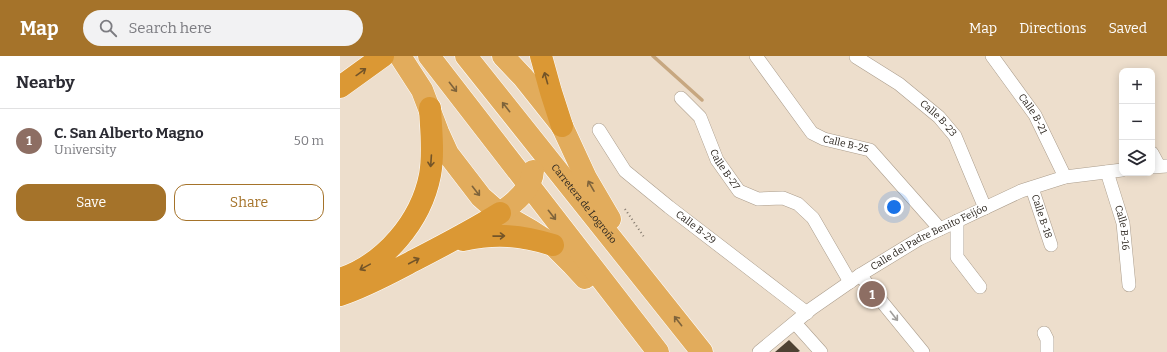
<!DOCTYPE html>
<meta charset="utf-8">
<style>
:root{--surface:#fff;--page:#f2f2f3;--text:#2b2b33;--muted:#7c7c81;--line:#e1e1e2;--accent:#a5732a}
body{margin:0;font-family:Bitter,serif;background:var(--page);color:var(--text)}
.controls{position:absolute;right:12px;top:12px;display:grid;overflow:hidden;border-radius:8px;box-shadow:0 2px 10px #0003}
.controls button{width:36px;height:36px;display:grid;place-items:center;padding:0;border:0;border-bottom:1px solid var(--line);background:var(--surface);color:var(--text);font:20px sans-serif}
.you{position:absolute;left:554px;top:151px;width:14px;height:14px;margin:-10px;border:3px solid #fff;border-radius:50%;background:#1a73e8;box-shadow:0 0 0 6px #1a73e833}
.badge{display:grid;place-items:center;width:26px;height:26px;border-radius:50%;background:var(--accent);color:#fff;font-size:13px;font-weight:700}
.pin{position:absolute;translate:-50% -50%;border:2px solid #fff;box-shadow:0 1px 4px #0006}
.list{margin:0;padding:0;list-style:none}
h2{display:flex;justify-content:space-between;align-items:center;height:52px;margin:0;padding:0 16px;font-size:17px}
h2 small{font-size:13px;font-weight:400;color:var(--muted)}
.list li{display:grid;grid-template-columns:26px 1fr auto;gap:12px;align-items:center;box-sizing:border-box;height:64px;padding:0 16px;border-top:1px solid var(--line)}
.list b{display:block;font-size:15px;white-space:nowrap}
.list p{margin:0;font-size:13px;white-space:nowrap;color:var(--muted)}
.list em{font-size:13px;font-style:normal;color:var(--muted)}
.actions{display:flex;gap:8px;padding:12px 16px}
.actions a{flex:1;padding:9px 0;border:1px solid var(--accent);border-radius:12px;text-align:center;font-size:14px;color:var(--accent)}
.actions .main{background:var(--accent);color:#fff}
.icon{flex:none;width:22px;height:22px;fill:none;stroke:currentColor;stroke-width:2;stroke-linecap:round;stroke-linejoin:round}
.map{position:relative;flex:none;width:827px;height:296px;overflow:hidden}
header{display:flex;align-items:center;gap:24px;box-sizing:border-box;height:56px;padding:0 20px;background:var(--accent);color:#fff}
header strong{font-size:19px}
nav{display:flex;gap:22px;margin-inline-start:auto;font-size:14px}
.search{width:280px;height:36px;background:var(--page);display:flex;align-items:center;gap:10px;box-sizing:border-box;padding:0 14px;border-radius:22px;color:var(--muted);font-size:15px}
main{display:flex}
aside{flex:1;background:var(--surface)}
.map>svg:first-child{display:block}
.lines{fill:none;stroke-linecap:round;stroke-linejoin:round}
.stream{stroke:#c7a780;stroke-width:3.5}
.building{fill:#4e4233}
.minor-casing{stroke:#ab9d8c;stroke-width:14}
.trunk-casing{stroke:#fff;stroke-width:23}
.motorway-casing{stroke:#fff;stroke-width:23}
.path{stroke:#847a6e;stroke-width:2;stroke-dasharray:1 3;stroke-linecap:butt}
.minor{stroke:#fff;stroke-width:13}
.trunk{stroke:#e2ac5c;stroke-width:22}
.motorway{stroke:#db9834;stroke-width:22}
.oneway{stroke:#735428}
.oneway2{stroke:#7e633b}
.oneway3{stroke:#a09e9b}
.labels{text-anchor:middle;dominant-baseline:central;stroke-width:4;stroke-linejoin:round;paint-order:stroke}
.street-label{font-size:10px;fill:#2d2720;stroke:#fff}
</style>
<header>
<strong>Map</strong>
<div class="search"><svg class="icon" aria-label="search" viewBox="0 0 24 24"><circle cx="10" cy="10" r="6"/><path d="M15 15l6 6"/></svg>Search here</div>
<nav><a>Map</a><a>Directions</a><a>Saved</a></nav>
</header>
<main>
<aside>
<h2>Nearby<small></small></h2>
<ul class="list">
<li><span class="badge" style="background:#8d6e63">1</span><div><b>C. San Alberto Magno</b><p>University</p></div><em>50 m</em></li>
</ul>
<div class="actions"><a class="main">Save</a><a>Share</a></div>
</aside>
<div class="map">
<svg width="827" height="296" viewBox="0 0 827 296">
<rect width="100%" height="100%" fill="#eddecc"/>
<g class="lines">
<path class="stream" d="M313 0 362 44"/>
</g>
<path class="building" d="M449 284 460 295 458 296H435Z"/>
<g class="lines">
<g class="minor-casing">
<g id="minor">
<path id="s1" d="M416 0 472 77 484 83 530 94 600 173"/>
<path id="s2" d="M652 0 695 59 725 121"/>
<path id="s3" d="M516 1 559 28 599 61 615 80 645 152"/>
<path id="s4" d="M341 42 360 61 377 104 399 135 418 143 443 142 458 148 473 162 510 226"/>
<path id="s5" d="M259 74 285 115 329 151 467 257"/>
<path d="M812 97 819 110"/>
<path d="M812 111 827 110"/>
<path id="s6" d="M767 116 783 167 789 229"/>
<path id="s7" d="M692 132 711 189"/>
<path d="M617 165V201L640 231"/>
<path d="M520 219 583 296"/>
<path d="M455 267 481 296"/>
<path d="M704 277 707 283V296"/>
<path id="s8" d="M419 296 471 253 520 219 579 183 681 135 725 121 782 114"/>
</g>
</g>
<g class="trunk-casing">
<g id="trunk">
<path d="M60 0 82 34 98 76 108 98 141 141 157 155 190 174 213 189 233 209 245 222"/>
<path d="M89 0 318 296"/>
<path id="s9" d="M126 0 362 296"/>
<path d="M163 0 183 21 222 70 246 122 270 163"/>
<path d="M160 157C174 147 192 133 193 115"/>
</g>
</g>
<g class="motorway-casing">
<path id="motorway" d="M201 0 211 36 222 70
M0 31 43 0
M123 184C156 177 181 179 213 189
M0 223C45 208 81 165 90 119 94 97 91 74 90 52
M0 239C27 230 50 217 75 204 104 189 133 174 160 157"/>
</g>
<path class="path" d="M285 153 304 181"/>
<use href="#minor" class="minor"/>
<use href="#trunk" class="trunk"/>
<use href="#motorway" class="motorway"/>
</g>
<defs><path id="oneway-shaft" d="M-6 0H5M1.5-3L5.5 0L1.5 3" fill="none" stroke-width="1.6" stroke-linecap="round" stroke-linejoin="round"/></defs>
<g class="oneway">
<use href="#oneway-shaft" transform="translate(21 16) rotate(-36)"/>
<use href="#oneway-shaft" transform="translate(206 22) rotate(-106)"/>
<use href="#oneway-shaft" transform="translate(91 105) rotate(94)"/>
<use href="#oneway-shaft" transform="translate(159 180) rotate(-1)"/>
<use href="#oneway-shaft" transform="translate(74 205) rotate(-28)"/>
<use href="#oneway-shaft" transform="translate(25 211) rotate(151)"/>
</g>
<g class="oneway2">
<use href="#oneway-shaft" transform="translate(113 31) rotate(52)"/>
<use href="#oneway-shaft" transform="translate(166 51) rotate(-128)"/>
<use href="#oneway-shaft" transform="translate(251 130) rotate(-120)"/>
<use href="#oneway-shaft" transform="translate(136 135) rotate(52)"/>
<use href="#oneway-shaft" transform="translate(212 159) rotate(52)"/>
<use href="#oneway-shaft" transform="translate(338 265) rotate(-128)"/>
</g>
<use class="oneway3" href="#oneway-shaft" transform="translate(554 260) rotate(52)"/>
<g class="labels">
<g class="street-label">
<text stroke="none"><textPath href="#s2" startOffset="71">Calle B-21</textPath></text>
<text stroke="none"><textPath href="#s3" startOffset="103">Calle B-23</textPath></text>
<text stroke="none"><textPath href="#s1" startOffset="131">Calle B-25</textPath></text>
<text stroke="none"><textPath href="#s4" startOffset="85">Calle B-27</textPath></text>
<text stroke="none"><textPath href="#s9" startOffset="189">Carretera de Logroño</textPath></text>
<text stroke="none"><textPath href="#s7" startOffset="30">Calle B-18</textPath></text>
<text stroke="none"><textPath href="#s5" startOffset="139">Calle B-29</textPath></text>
<text stroke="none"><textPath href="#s6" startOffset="58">Calle B-16</textPath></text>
<text stroke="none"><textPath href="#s8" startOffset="206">Calle del Padre Benito Feijóo</textPath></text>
</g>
</g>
</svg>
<div class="controls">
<button>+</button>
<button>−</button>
<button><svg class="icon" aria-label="layers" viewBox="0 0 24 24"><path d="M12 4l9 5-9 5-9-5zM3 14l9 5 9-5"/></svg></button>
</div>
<div class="you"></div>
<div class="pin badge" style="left:532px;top:238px;background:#8d6e63">1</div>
</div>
</main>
